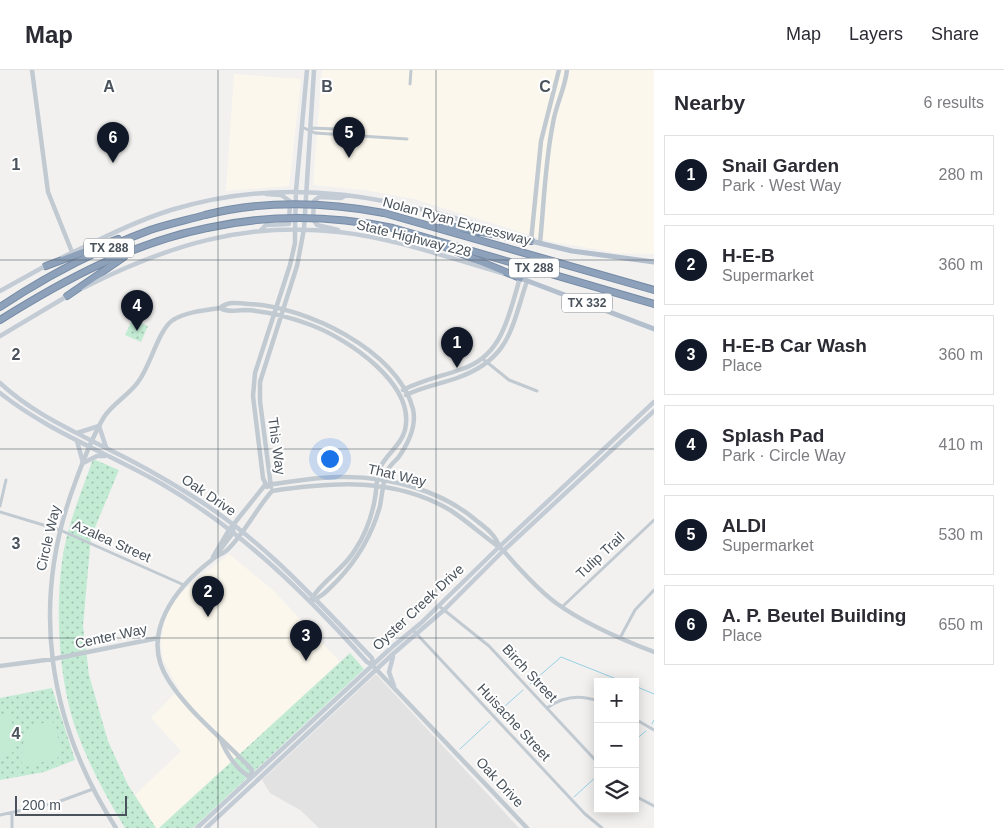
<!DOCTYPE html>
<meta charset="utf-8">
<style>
:root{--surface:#fff;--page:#f7f7f7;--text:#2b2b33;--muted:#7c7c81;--line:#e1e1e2;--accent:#111827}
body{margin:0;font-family:Arial,sans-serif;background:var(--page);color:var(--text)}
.controls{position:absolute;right:15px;bottom:15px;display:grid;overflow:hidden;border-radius:0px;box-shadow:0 2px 12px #0003}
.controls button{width:45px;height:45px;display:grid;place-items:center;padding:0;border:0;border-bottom:1px solid var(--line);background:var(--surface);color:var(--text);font:25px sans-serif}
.scale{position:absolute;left:15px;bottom:12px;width:112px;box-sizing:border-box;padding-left:5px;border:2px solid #4a535c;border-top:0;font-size:14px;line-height:18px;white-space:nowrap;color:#4a535c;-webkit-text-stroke:4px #fff;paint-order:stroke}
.you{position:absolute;left:329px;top:388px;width:18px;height:18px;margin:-12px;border:4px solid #fff;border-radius:50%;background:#1a73e8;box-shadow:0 0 0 8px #1a73e833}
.badge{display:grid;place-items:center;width:32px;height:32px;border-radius:50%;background:var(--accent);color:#fff;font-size:16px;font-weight:700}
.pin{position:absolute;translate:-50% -41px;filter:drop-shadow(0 1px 2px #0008)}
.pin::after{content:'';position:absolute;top:26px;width:18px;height:15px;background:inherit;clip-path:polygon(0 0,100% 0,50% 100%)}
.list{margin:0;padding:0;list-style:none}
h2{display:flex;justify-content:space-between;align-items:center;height:65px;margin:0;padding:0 20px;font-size:21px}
h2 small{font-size:16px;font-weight:400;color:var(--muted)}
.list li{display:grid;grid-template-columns:32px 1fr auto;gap:15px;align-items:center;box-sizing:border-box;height:80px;margin:0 10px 10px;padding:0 10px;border:1px solid var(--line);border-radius:0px}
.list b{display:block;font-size:19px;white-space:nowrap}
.list p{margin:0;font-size:16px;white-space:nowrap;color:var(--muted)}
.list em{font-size:16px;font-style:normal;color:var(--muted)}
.icon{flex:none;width:28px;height:28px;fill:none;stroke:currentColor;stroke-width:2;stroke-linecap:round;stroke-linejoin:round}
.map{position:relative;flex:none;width:654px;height:758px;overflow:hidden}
header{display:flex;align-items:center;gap:30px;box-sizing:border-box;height:70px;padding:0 25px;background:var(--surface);border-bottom:1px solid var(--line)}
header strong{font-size:24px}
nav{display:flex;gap:28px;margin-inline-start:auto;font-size:18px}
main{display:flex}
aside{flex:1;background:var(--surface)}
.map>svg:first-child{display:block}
.commercial{fill:#fbf7ec}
.education{fill:#e3e2e2}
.park{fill:url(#park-dots)}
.pitch{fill:#c3ebd4}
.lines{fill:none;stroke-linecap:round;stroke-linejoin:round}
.stream{stroke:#95d1e4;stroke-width:1}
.motorway-casing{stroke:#788ca6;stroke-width:8}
.minor{stroke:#c2cad1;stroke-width:3}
.tertiary{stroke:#c2cad1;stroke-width:4.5}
.secondary{stroke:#c3cbd5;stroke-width:4.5}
.primary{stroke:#b3bfcc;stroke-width:5}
.motorway{stroke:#8da1ba;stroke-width:6}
.motorway-bridge-casing{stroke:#788ca6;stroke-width:8;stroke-linecap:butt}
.motorway-bridge{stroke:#8da1ba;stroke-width:6}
.grid{fill:none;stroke:#4a535c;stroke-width:1;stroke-opacity:0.55}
.labels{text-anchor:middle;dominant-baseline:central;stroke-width:4;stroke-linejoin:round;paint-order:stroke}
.shield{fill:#fff;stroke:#80878d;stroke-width:1}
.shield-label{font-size:12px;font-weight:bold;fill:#4a535c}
.street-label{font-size:14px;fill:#4a535c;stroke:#fff}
.grid-label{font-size:16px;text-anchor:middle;font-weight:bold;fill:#4a535c;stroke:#fff;stroke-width:4;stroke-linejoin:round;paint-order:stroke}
</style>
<header>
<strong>Map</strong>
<nav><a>Map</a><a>Layers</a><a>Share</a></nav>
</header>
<main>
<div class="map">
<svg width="654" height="758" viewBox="0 0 654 758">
<defs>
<pattern id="park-dots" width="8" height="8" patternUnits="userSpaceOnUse" patternTransform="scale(1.25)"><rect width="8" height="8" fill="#c3ebd4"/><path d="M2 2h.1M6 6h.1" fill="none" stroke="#a0c1af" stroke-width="1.8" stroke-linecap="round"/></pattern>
</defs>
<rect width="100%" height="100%" fill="#f2f1f0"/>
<path class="commercial" d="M322 0H654V184L617 183 549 171 414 129 364 120 313 115Z
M234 4 301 9 289 116 226 121Z
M229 484 274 521 340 592 159 758H156L135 725 181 681 151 648 179 619 163 590 161 572 165 548 177 526Z"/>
<path class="education" d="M376 604 519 758H319L300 740 270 723 262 710Z"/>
<path class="park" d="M132 250 148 256 141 272 125 265Z
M93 389 119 400 91 467 83 556 89 605 108 671 128 715 156 758H125C108 730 92 701 80 670 58 618 54 535 64 479 70 448 83 418 93 389Z
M350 583 364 599 193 758H159Z
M52 618 75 690 44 702 0 710V628Z"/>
<path class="pitch" d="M11 645 15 679 12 683 0 684V647Z
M52 650C56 661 63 677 58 688L23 697C17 673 28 656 52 650Z"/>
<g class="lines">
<path class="stream" d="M530 614 561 587 624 612
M635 616 654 624
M496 644 523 620
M652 654 654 650
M635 670 646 661
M460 679 490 651
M574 727 598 705"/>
<g class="motorway-casing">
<path id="motorway" d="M384 143 654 220
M443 155 531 171
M393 158 654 234
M433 172 520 208
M46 196 118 169
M67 226 124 187
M0 237C45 207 99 179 150 160 168 154 187 150 205 145
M0 250C64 210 132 173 207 158"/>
</g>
<path class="minor" d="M410 14 411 0
M302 57 315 63 407 69
M310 58 336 59 345 63
M483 289 509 310 537 321
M0 436 6 410
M0 442 60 460 184 515
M439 536 489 576 598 693
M562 537 654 450
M413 560 585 744 602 758
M620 568 635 540 654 520
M547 638C563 626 579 624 598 631
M635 649 654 660
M635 726 654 736
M12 743V758
M0 745 55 733 93 719"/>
<path class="tertiary" d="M32 0 48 122 72 182
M531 171 541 71 559 0
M540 173C544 133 545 92 553 53 556 34 565 19 567 0
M220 238C228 243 236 240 245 240 268 241 290 247 311 255 348 269 416 314 405 360 401 376 386 384 380 398 376 407 377 418 375 428 372 446 365 465 355 480 344 499 323 510 312 528
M403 320C422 310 443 306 462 299 503 286 509 244 520 208
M406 325C422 317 440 314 457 308 510 289 511 259 527 211
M267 417 263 408 253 326 255 303 290 195 295 173V159
M271 417 260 331V312L297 196 304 159
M272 421C333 412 394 407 450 440 467 451 482 465 499 477 505 481 511 490 517 496 529 509 541 522 556 533 585 554 620 569 654 582
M217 484 233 463V455
M213 487 229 460 265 415C290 412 315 407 341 407 388 406 441 420 477 451 486 458 497 466 499 477
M0 596 53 589 158 568
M375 598 527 758
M221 670C226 683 238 702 251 707L252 700C225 670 191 645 169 611 138 564 176 517 213 489 216 486 222 484 226 481 243 466 256 439 272 421
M116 758C47 651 30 532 75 413 83 391 92 367 104 347 113 333 129 325 138 312 151 295 158 260 173 250 186 242 205 240 220 238 228 231 239 233 249 234 304 236 398 280 413 339 417 357 408 374 398 388 394 392 388 397 386 403 383 413 382 425 380 436 372 465 358 489 337 511 329 519 321 528 311 531"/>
<path class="secondary" d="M295 159 296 121 307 0
M304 159 314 0
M261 160 266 155 289 154 290 131 281 125 266 124
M338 160 317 155 313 149 314 131 319 127 341 128 346 125
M63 187C99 170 133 152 171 140 292 103 394 128 511 165
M83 218C166 176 245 151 339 162 394 168 449 188 502 203
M0 221 47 195
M0 266 69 225
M0 313C31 342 69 359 106 378 135 392 162 407 189 424 260 467 315 529 372 588L373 595
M0 323C49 362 108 383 162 414 241 460 306 524 367 592L373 595
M77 363 99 356 106 377
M77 371 83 393 97 386H105
M393 587 389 602 394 616
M197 758 391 578 421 553 499 477 654 332
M206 758 394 583 444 540 503 481 654 341"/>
<path class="primary" d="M531 171 572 181 654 192
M520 208 654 259"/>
<use href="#motorway" class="motorway"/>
<g class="motorway-bridge-casing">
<path id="motorway-bridge" d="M205 145C264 130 325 132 384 143
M207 158C270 144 330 145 393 158"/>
</g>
<use href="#motorway-bridge" class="motorway-bridge"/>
</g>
<path class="grid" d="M218 0V758M436 0V758M0 190H654M0 379H654M0 568H654"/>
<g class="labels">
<g class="shield">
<rect x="84" y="168.5" width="50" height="19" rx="4"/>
<rect x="509" y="188.5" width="50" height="19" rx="4"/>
<rect x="562" y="223.5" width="50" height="19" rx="4"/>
</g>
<g class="shield-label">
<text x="109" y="178">TX 288</text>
<text x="534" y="198">TX 288</text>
<text x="587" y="233">TX 332</text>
</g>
<g class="street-label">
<text transform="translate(457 151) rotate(15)">Nolan Ryan Expressway</text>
<text transform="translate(414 168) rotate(14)">State Highway 228</text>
<text transform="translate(277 376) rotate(82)">This Way</text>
<text transform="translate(397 405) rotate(13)">That Way</text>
<text transform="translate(209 425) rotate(34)">Oak Drive</text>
<text transform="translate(48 468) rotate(-77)">Circle Way</text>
<text transform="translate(112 471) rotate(24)">Azalea Street</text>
<text transform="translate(600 485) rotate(-43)">Tulip Trail</text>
<text transform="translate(418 537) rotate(-43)">Oyster Creek Drive</text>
<text transform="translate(111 566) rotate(-12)">Center Way</text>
<text transform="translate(530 603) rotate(47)">Birch Street</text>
<text transform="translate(514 652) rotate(47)">Huisache Street</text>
<text transform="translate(500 712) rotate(47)">Oak Drive</text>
</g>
</g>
<g class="grid-label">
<text x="109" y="22">A</text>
<text x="327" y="22">B</text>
<text x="545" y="22">C</text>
<text x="16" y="100">1</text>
<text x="16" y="290">2</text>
<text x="16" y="479">3</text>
<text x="16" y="669">4</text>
</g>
</svg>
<div class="controls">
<button>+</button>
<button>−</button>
<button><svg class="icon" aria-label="layers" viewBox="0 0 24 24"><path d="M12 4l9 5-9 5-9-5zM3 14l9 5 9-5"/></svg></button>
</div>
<div class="scale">200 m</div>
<div class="you"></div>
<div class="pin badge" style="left:457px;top:298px">1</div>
<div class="pin badge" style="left:208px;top:547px">2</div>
<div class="pin badge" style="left:306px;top:591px">3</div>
<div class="pin badge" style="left:137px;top:261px">4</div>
<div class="pin badge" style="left:349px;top:88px">5</div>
<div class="pin badge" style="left:113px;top:93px">6</div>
</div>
<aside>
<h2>Nearby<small>6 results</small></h2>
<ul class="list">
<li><span class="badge">1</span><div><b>Snail Garden</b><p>Park · West Way</p></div><em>280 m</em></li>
<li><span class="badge">2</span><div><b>H-E-B</b><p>Supermarket</p></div><em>360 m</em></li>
<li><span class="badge">3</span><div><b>H-E-B Car Wash</b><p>Place</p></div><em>360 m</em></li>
<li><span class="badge">4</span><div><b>Splash Pad</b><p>Park · Circle Way</p></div><em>410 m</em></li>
<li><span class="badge">5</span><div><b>ALDI</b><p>Supermarket</p></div><em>530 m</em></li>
<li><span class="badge">6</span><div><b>A. P. Beutel Building</b><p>Place</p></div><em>650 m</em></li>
</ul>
</aside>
</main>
